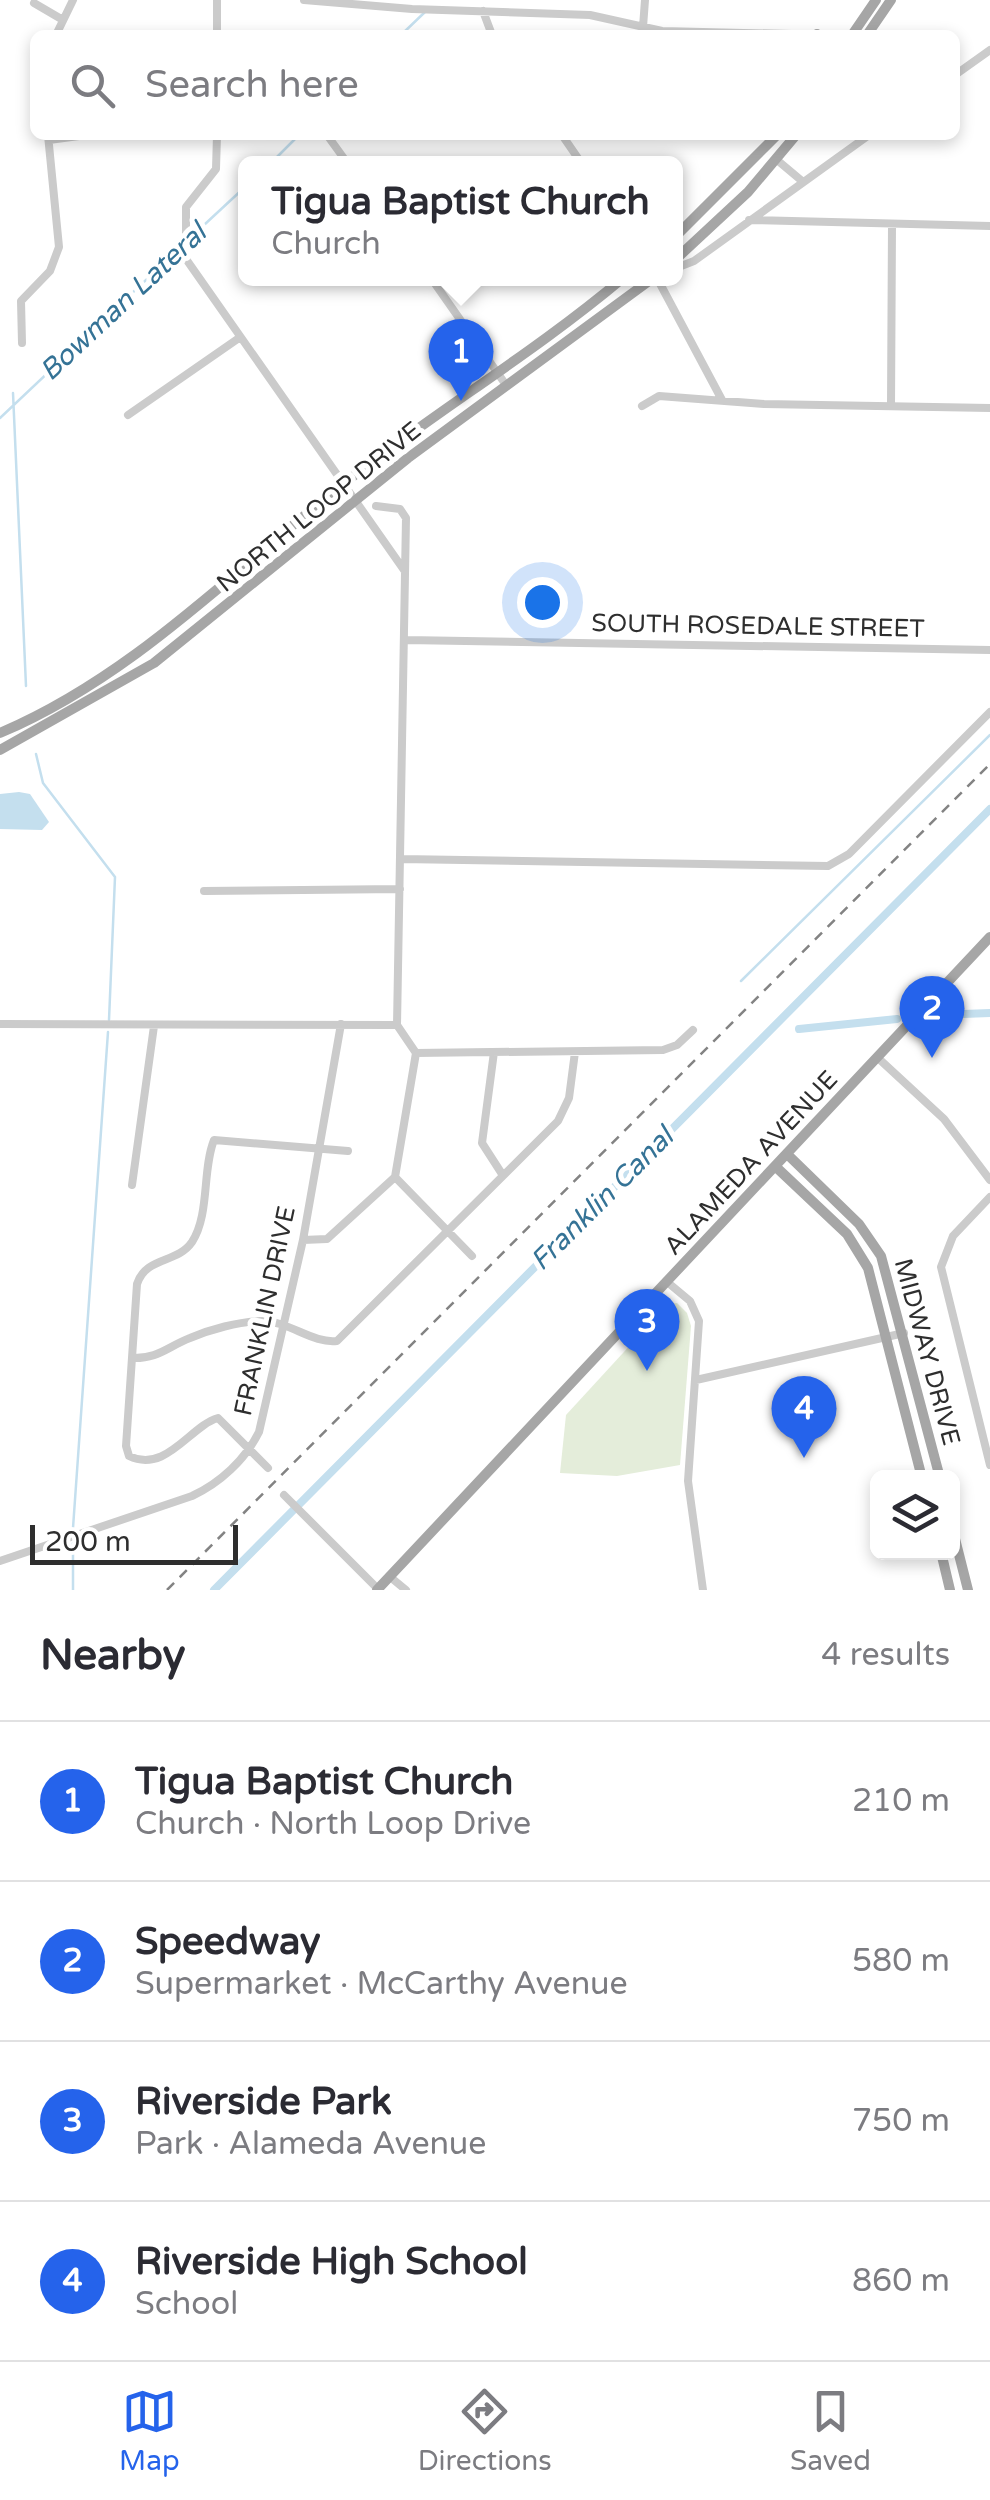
<!DOCTYPE html>
<meta charset="utf-8">
<style>
:root{--surface:#fff;--page:#f2f2f3;--text:#2b2b33;--muted:#7c7c81;--line:#e1e1e2;--accent:#2563eb}
body{margin:0;font-family:"Varela Round",sans-serif;background:var(--page);color:var(--text)}
.controls{position:absolute;right:30px;bottom:30px;display:grid;overflow:hidden;border-radius:15px;box-shadow:0 5px 15px #0003}
.controls button{width:90px;height:90px;display:grid;place-items:center;padding:0;border:0;border-bottom:2px solid var(--line);background:var(--surface);color:var(--text);font:50px sans-serif}
.scale{position:absolute;left:30px;bottom:25px;width:208px;box-sizing:border-box;padding-left:10px;border:5px solid #2e2e2e;border-top:0;font-size:28px;line-height:35px;white-space:nowrap;color:#2e2e2e;-webkit-text-stroke:8px #fff;paint-order:stroke}
.you{position:absolute;left:542px;top:602px;width:35px;height:35px;margin:-25px;border:8px solid #fff;border-radius:50%;background:#1a73e8;box-shadow:0 0 0 15px #1a73e833}
.badge{display:grid;place-items:center;width:65px;height:65px;border-radius:50%;background:var(--accent);color:#fff;font-size:32px;font-weight:700}
.pin{position:absolute;translate:-50% -82px;filter:drop-shadow(0 2px 5px #0008)}
.pin::after{content:'';position:absolute;top:52px;width:35px;height:30px;background:inherit;clip-path:polygon(0 0,100% 0,50% 100%)}
.popup{position:absolute;left:238px;top:156px;width:445px;height:130px;box-sizing:border-box;display:grid;place-content:center;border-radius:15px;background:var(--surface);filter:drop-shadow(0 2px 8px #0005);font-size:32px;white-space:nowrap;color:var(--muted)}
.popup b{font-size:38px;color:var(--text)}
.popup::after{content:'';position:absolute;left:50%;top:100%;margin-left:-20px;border:20px solid transparent;border-top-color:var(--surface)}
.list{margin:0;padding:0;list-style:none}
h2{display:flex;justify-content:space-between;align-items:center;height:130px;margin:0;padding:0 40px;font-size:42px}
h2 small{font-size:32px;font-weight:400;color:var(--muted)}
.list li{display:grid;grid-template-columns:65px 1fr auto;gap:30px;align-items:center;box-sizing:border-box;height:160px;padding:0 40px;border-top:2px solid var(--line)}
.list b{display:block;font-size:38px;white-space:nowrap}
.list p{margin:0;font-size:32px;white-space:nowrap;color:var(--muted)}
.list em{font-size:32px;font-style:normal;color:var(--muted)}
.icon{flex:none;width:55px;height:55px;fill:none;stroke:currentColor;stroke-width:2;stroke-linecap:round;stroke-linejoin:round}
.map{position:relative;flex:none;width:990px;height:1590px;overflow:hidden}
.search{position:absolute;background:var(--surface);box-shadow:0 5px 15px #0003;left:30px;right:30px;top:30px;height:110px;display:flex;align-items:center;gap:25px;box-sizing:border-box;padding:0 35px;border-radius:15px;color:var(--muted);font-size:38px}
.sheet{height:770px;background:var(--surface)}
nav{display:flex;justify-content:space-around;align-items:center;box-sizing:border-box;height:140px;border-top:2px solid var(--line);background:var(--surface);font-size:28px;color:var(--muted)}
nav a{display:grid;justify-items:center;gap:5px}
nav .on{color:var(--accent)}
.map>svg:first-child{display:block}
.green{fill:#e4edda}
.water{fill:#c4dfee}
.lines{fill:none;stroke-linecap:round;stroke-linejoin:round}
.stream{stroke:#c4dfee;stroke-width:2.5}
.canal{stroke:#c4dfee;stroke-width:8}
.minor{stroke:#cbcbcb;stroke-width:8}
.major{stroke:#a6a6a6;stroke-width:10}
.rail{stroke:#838383;stroke-width:2.5;stroke-dasharray:10 8;stroke-linecap:butt}
.labels{text-anchor:middle;dominant-baseline:central;stroke-width:10;stroke-linejoin:round;paint-order:stroke}
.street-label{font-size:25px;fill:#2e2e2e;stroke:#fff}
.water-label{font-size:28px;font-style:italic;fill:#357396;stroke:#fff}
</style>
<div class="map">
<svg width="990" height="1590" viewBox="0 0 990 1590">
<rect width="100%" height="100%" fill="#fff"/>
<path class="green" d="M677 1303 687 1313 691 1326 680 1465 617 1476 560 1473 566 1415 668 1304Z"/>
<path class="water" d="M19 792 30 794 49 822 42 830 0 829V794Z"/>
<g class="lines">
<path class="stream" d="M401 35 425 12
M270 164 299 135
M190 238 246 186
M13 393 26 686
M0 418 184 244
M36 754 43 783 115 877 109 1020
M741 981 990 735
M73 1528 108 1032
M73 1543V1590"/>
<path class="canal" d="M936 1015 990 1013
M799 1029 897 1019
M214 1590 990 809"/>
<path class="minor" d="M304 0 412 9 590 15 662 31 832 35
M34 3 63 20
M483 11 492 35
M643 27 645 0
M56 35 73 0
M217 35V0
M955 75 990 50
M217 135 216 169 186 207V259L404 570
M327 135 348 164
M562 135 582 164
M49 140 79 136
M777 160 802 181
M749 220 990 226
M676 268 694 261 869 135
M431 278 506 385
M657 278 722 400
M22 343 21 301 50 271 59 247 48 135
M642 406 659 396 764 404 990 408
M891 406 892 225
M128 415 239 338
M376 506 400 509 406 518 397 1025
M406 640 990 650
M401 859 828 866 849 854 990 712
M204 891 400 889
M0 1024 397 1025
M397 1025 416 1053
M494 1052 482 1143 502 1174
M416 1053 663 1050 677 1045 693 1030
M878 1058 944 1119 990 1180
M395 1177 472 1256
M132 1185 154 1026
M990 1197 953 1236 941 1267 990 1465
M303 1240 327 1239 395 1177 416 1053
M666 1281 690 1301 699 1321 688 1481 703 1590
M132 1358C158 1359 167 1347 190 1338 211 1329 238 1322 260 1321 288 1320 312 1344 337 1341L558 1121 569 1098 575 1052
M696 1380 904 1333
M268 1468 218 1418C190 1426 166 1474 129 1456L126 1446 137 1284C146 1256 177 1264 192 1242 210 1214 202 1170 214 1140L348 1151
M284 1495 378 1589
M0 1561 192 1496C220 1483 245 1460 259 1432L303 1240 341 1024
M389 1576 406 1590"/>
<path class="major" d="M817 34 818 35
M852 35 876 0
M867 35 891 0
M676 236 777 135
M676 259 748 192 796 135
M0 733C132 677 232 572 342 485 433 413 534 353 623 278
M0 750 154 663 408 458 653 278
M787 1154 859 1224 881 1256 940 1478
M776 1167 847 1234 868 1268 922 1478
M952 1527 968 1590
M941 1552 950 1590
M377 1590 990 937"/>
<path class="rail" d="M167 1590 990 764"/>
</g>
<g class="labels">
<g class="street-label">
<text transform="translate(319 507) rotate(-39)">NORTH LOOP DRIVE</text>
<text transform="translate(758 626) rotate(1)">SOUTH ROSEDALE STREET</text>
<text transform="translate(751 1163) rotate(-47)">ALAMEDA AVENUE</text>
<text transform="translate(265 1311) rotate(-78)">FRANKLIN DRIVE</text>
<text transform="translate(927 1352) rotate(75)">MIDWAY DRIVE</text>
</g>
<g class="water-label">
<text transform="translate(123 302) rotate(-43)">Bowman Lateral</text>
<text transform="translate(602 1199) rotate(-45)">Franklin Canal</text>
</g>
</g>
</svg>
<div class="controls">
<button><svg class="icon" aria-label="layers" viewBox="0 0 24 24"><path d="M12 4l9 5-9 5-9-5zM3 14l9 5 9-5"/></svg></button>
</div>
<div class="scale">200 m</div>
<div class="you"></div>
<div class="pin badge" style="left:461px;top:401px">1</div>
<div class="popup"><b>Tigua Baptist Church</b>Church</div>
<div class="pin badge" style="left:932px;top:1058px">2</div>
<div class="pin badge" style="left:647px;top:1371px">3</div>
<div class="pin badge" style="left:804px;top:1458px">4</div>
<div class="search"><svg class="icon" aria-label="search" viewBox="0 0 24 24"><circle cx="10" cy="10" r="6"/><path d="M15 15l6 6"/></svg>Search here</div>
</div>
<section class="sheet">
<h2>Nearby<small>4 results</small></h2>
<ul class="list">
<li><span class="badge">1</span><div><b>Tigua Baptist Church</b><p>Church · North Loop Drive</p></div><em>210 m</em></li>
<li><span class="badge">2</span><div><b>Speedway</b><p>Supermarket · McCarthy Avenue</p></div><em>580 m</em></li>
<li><span class="badge">3</span><div><b>Riverside Park</b><p>Park · Alameda Avenue</p></div><em>750 m</em></li>
<li><span class="badge">4</span><div><b>Riverside High School</b><p>School</p></div><em>860 m</em></li>
</ul>
</section>
<nav>
<a class="on"><svg class="icon" aria-label="map" viewBox="0 0 24 24"><path d="M3 6l6-2 6 2 6-2v14l-6 2-6-2-6 2zM9 4v14M15 6v14"/></svg>Map</a>
<a><svg class="icon" aria-label="directions" viewBox="0 0 24 24"><path d="M12 3l9 9-9 9-9-9zM9 14v-3h6M13 9l2 2-2 2"/></svg>Directions</a>
<a><svg class="icon" aria-label="saved" viewBox="0 0 24 24"><path d="M7 4h10v16l-5-4-5 4z"/></svg>Saved</a>
</nav>
